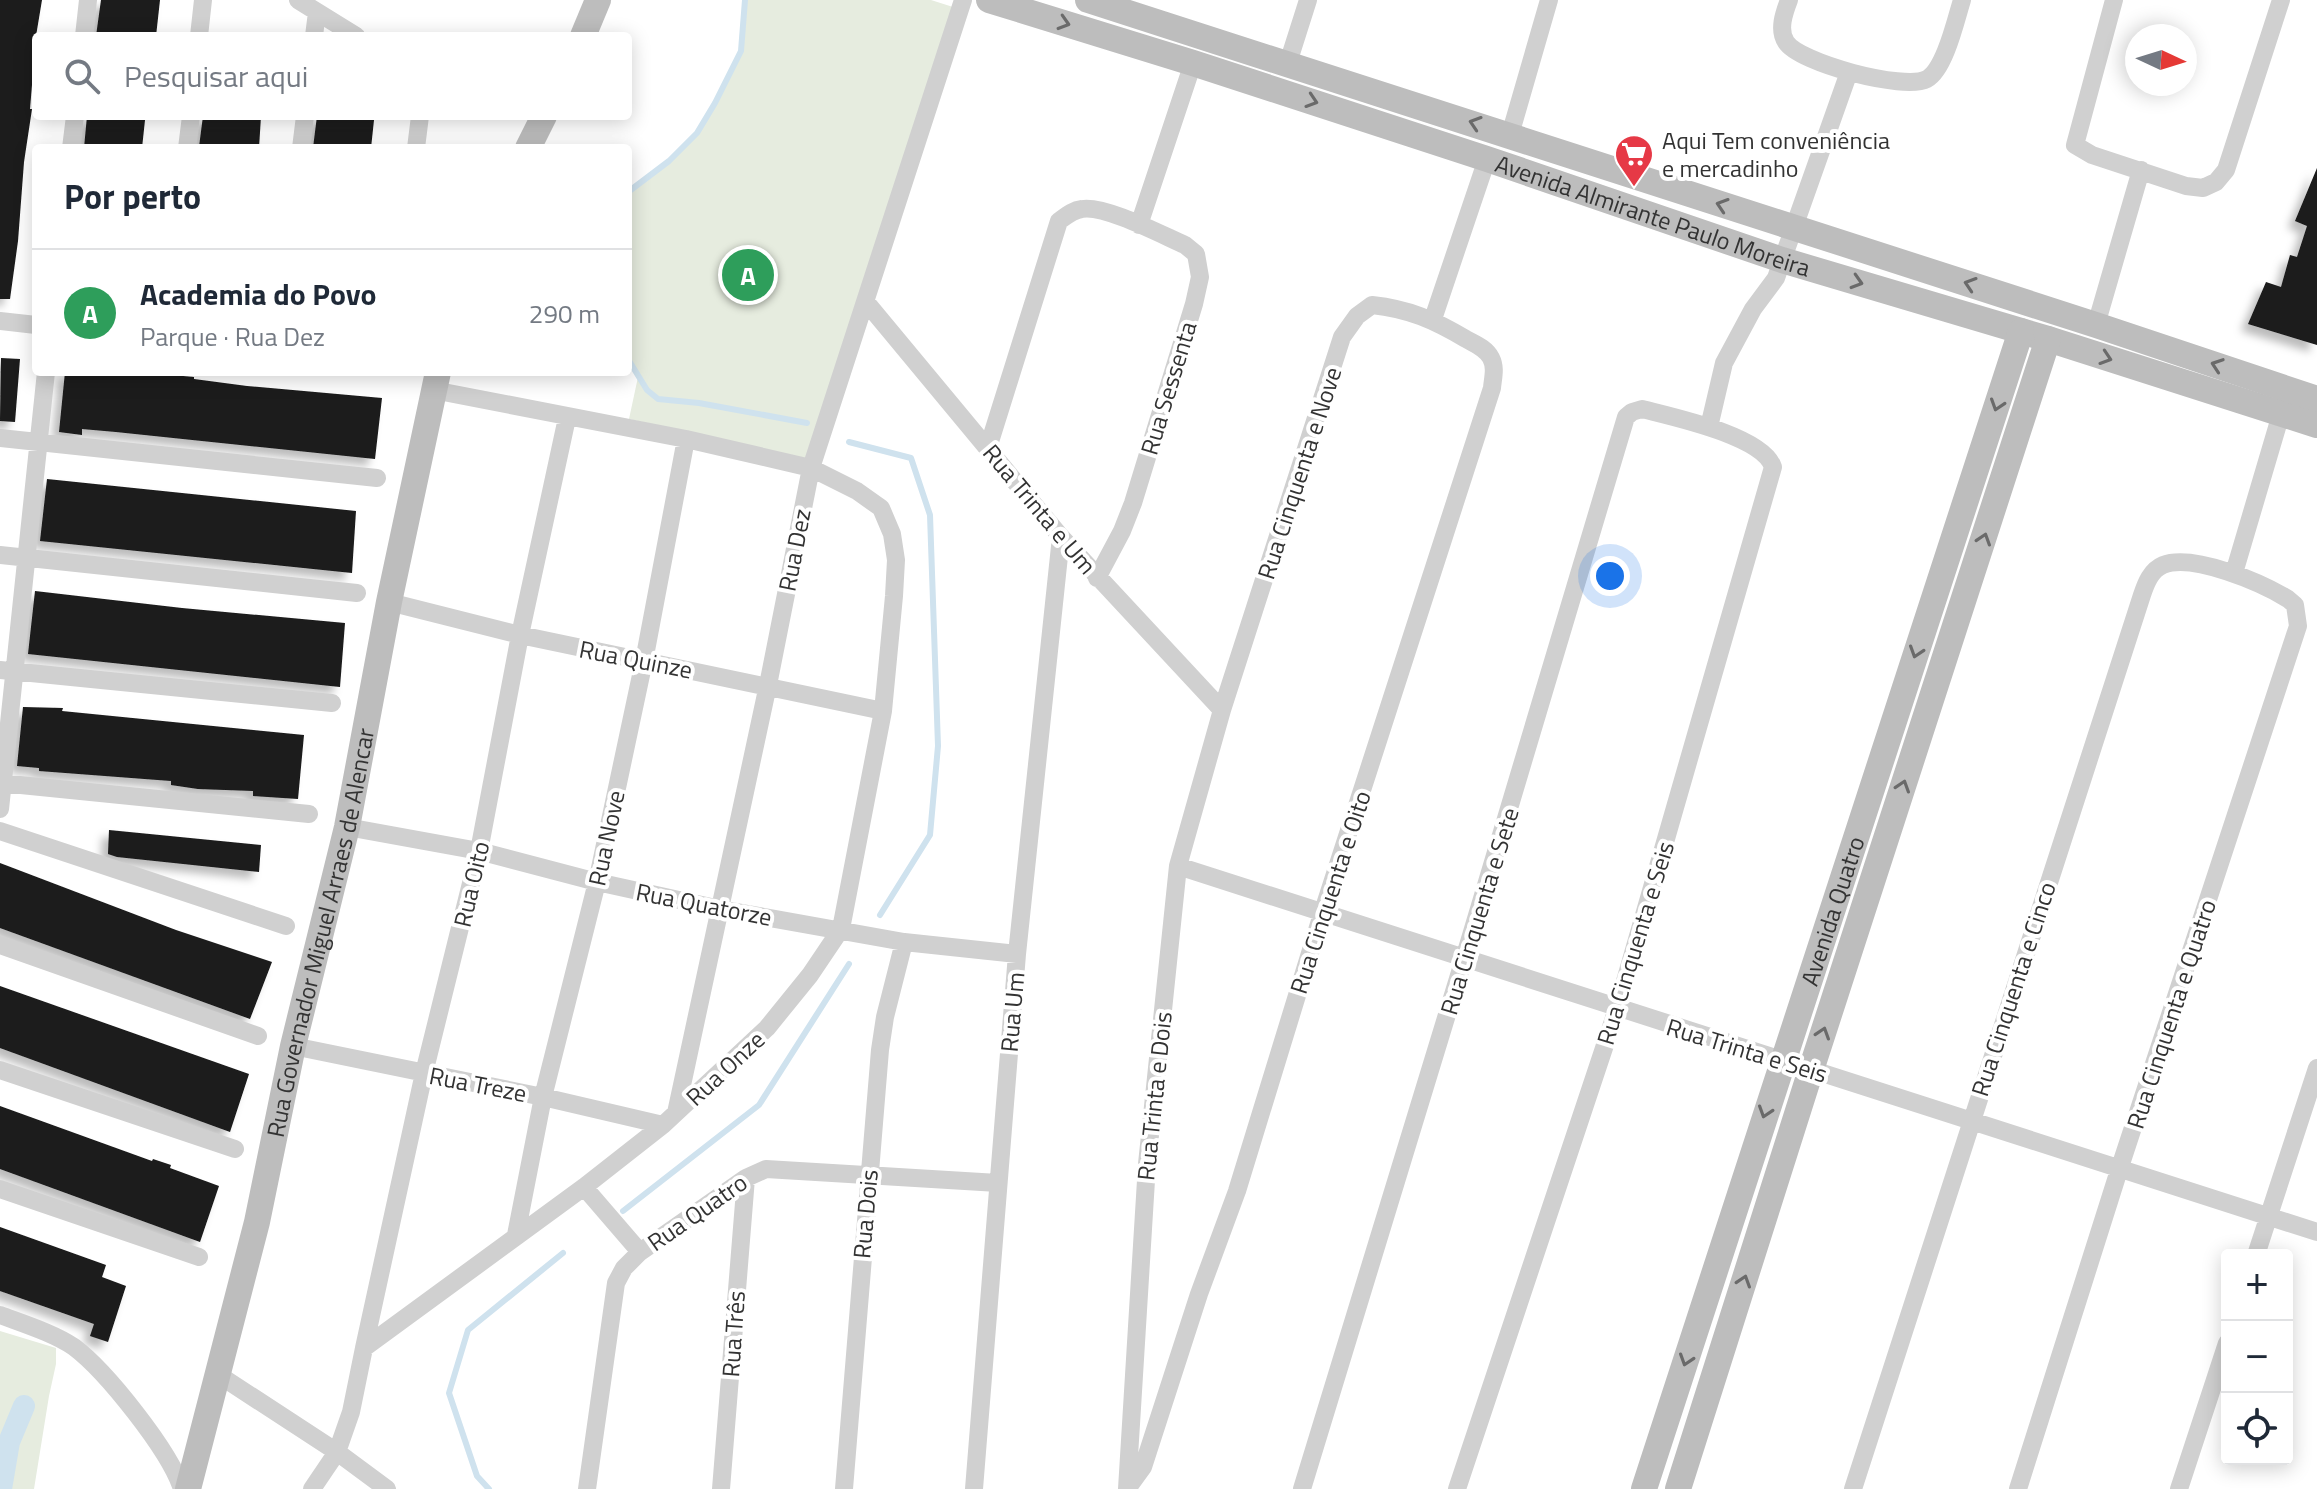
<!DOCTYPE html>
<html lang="pt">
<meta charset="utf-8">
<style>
:root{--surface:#fff;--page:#f2f2f3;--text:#1f2937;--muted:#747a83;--line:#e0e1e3;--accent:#ea580c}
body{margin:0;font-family:"Titillium Web",sans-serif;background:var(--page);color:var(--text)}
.controls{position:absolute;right:24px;bottom:24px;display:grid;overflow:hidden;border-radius:8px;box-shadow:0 4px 20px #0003}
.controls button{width:72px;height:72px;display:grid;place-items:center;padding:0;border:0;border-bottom:2px solid var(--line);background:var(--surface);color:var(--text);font:40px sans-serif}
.compass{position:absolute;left:2125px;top:24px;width:72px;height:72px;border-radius:50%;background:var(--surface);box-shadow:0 4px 20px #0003;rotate:94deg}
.you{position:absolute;left:1610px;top:576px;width:28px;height:28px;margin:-20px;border:6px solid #fff;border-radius:50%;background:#1a73e8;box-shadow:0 0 0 12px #1a73e833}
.badge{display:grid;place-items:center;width:52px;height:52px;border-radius:50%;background:var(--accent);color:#fff;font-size:26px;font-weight:700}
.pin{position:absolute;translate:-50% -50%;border:4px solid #fff;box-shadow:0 2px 8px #0006}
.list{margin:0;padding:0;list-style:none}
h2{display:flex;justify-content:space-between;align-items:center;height:104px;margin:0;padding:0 32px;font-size:34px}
h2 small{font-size:26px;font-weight:400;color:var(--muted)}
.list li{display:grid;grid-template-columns:52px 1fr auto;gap:24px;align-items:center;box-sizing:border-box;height:128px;padding:0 32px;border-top:2px solid var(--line)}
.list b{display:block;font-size:30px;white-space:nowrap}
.list p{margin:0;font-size:26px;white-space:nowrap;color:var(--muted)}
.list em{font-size:26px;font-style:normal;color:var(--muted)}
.icon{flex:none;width:44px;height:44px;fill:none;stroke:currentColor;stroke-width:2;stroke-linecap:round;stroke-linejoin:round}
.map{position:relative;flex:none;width:2317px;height:1489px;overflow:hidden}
.search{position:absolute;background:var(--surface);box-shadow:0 4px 20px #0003;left:32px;top:32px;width:600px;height:88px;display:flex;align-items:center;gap:20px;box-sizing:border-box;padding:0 28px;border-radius:8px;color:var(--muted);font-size:30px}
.panel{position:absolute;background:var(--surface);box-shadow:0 4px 20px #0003;left:32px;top:144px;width:600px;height:232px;border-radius:8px}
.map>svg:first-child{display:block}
.green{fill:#e6ecdf}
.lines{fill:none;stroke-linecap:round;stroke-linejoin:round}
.stream{stroke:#cfe2ee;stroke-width:6}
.canal{stroke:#cfe2ee;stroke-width:22}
.building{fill:#1a1a1a;filter:url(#shadow)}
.street{stroke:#d0d0d0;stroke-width:18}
.secondary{stroke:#bdbdbd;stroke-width:26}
.oneway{stroke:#6a6a6a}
.labels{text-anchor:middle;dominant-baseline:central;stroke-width:8;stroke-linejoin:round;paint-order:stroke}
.poi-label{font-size:24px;fill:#333;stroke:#fff;text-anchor:start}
.street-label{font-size:24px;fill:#333;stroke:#fff}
</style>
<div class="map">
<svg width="2317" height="1489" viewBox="0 0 2317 1489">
<defs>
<filter id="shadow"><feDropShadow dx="-7" dy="7" stdDeviation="4" flood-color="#0004"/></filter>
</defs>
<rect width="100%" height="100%" fill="#fff"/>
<path class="green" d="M745 0H931L953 7 808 460 629 419 638 377 628 359V192L669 161 697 133 715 103 741 51Z
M0 1331 56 1348V1364L49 1396 34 1489H0Z"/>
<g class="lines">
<path class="stream" d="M628 192 669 161 697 133 715 103 741 51 745 0
M628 359 647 390 658 399 699 403 807 423
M849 442 911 458 930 515 938 746 930 835 880 915
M623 1211 759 1105 849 964
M489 1489 477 1476 449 1393 468 1330 563 1253"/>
<path class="canal" d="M1 1489 9 1442 24 1406"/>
</g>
<path class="building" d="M0 0H42L36 36 30 109H32L24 162 18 241 10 299H0Z
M101 0H160L156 36H96Z
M87 116 145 120 142 148H84Z
M203 116H261L259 148 199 147Z
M317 116 374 120 371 148H313Z
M2317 168V345L2248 324 2266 282 2281 287 2290 255 2297 257 2307 226 2295 221Z
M1 358 20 359 15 422 0 421Z
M65 372H139L194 377V379L247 386 382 398 375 459 116 432 82 429V435L59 432Z
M47 479 356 511 352 573 40 541Z
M35 591 182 608 345 623 340 687 28 654Z
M23 707 63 708 62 711 304 735 298 799 253 796V791L198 789 171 785V781L39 771V768L17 766Z
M109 830 261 845 259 872 117 857 108 854Z
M0 863 176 930 272 962 250 1019 0 928Z
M0 986 249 1074 230 1132 0 1048Z
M0 1106 152 1161 153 1159 171 1165 170 1168 219 1186 200 1242 0 1169Z
M0 1227 106 1265 102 1277 126 1286 108 1342 90 1336 94 1324 0 1291Z"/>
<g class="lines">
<path class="street" d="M298 0 356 36
M1789 0C1784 13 1778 30 1786 42 1799 63 1904 91 1927 79 1945 69 1956 19 1962 0
M2114 0 2075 145 2092 155 2186 186 2203 188 2216 182 2226 170 2281 0
M84 36 88 0
M199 36 203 0
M314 36 317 12
M1288 63 1308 0
M1510 135 1549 0
M71 148 75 116
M187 148 191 116
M301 148 305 116
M416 148 420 116
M1139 225 1193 63
M866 302 1061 537 1222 710
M1372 305C1409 309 1434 320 1466 339 1475 344 1486 348 1491 358 1496 368 1493 377 1492 388L1322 914 1237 1191 1199 1294 1143 1467 1127 1489 1147 1164 1178 866 1222 710 1342 337 1357 316Z
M1433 319 1487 159
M0 321 36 325
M2096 325 2141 170
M1709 427 1724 363 1753 309 1776 278 1849 72
M0 438 377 478
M988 448 1059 221C1066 216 1073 210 1082 209 1105 205 1162 235 1185 245L1196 254 1200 277 1194 304 1133 503 1122 531 1097 578
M0 555 357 593
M2234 573 2281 414
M389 602 520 635 883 711
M0 670 332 703
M0 783 309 814
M0 809 46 372
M347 827 479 851 597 882 720 909 904 942 1017 954
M0 831 286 926
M1178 866 2317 1232
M0 945 258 1036
M293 1046 543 1097 663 1125
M0 1070 235 1149
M676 1113 768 685 811 468 963 0
M584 1187 640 1252
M0 1189 199 1257
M516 1235 543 1097 597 882 644 661 686 439
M2256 1255 2317 1068
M0 1315C24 1324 53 1333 74 1347 106 1371 170 1451 182 1489
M364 1348 424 1073 479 851 520 635 567 418
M219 1375 337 1452 387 1489
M312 1489 337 1452 351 1412 364 1348 584 1187 663 1125 767 1028 810 975 841 929 883 711 894 596 896 560 892 534 881 508 857 491 811 468 686 439 433 390
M587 1489 616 1283 624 1268 640 1252 746 1178 766 1169 998 1183
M721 1489 746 1178
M844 1489 880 1050 885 1017 904 942
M974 1489 1017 954 1061 537
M1302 1489 1464 959 1626 417 1632 412 1642 409C1673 417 1763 436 1773 467L1617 1009 1457 1489
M1853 1489 2142 595C2146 583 2151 570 2163 565 2193 553 2262 583 2288 599L2295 605 2298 626 2120 1167 2018 1489
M2179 1489 2227 1343"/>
<g class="secondary">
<path id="s1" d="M989 0 1193 63 1487 159 1782 260 2048 339 2317 425"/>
<path d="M1088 0 2096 325 2317 399"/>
<path d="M583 36 598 0"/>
<path d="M528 148 544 116"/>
<path id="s2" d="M188 1489 257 1222 293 1046 347 827 389 602 438 372"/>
<path id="s3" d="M1644 1489 2021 331"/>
<path d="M1678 1489 1811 1070 2048 339"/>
</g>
</g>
<defs><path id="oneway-chevron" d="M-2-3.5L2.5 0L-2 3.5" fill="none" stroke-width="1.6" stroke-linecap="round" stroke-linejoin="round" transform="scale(2)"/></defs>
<g class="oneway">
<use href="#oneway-chevron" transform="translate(1064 23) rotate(17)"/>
<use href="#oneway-chevron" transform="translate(1312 101) rotate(18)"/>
<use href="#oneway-chevron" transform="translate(1475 123) rotate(-162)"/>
<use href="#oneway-chevron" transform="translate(1722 205) rotate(-162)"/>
<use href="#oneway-chevron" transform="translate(1857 282) rotate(17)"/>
<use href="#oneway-chevron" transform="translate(1970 284) rotate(-162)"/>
<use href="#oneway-chevron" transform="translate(2106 358) rotate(18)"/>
<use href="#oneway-chevron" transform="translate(2217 365) rotate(-161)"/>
<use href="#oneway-chevron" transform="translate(1997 405) rotate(108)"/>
<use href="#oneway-chevron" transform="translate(1984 539) rotate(-72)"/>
<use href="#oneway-chevron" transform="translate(1916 652) rotate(108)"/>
<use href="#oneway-chevron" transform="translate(1903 786) rotate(-72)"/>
<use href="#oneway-chevron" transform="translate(1823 1033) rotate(-72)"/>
<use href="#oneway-chevron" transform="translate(1765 1112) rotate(108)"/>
<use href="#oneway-chevron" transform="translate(1744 1281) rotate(-72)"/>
<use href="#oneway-chevron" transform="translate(1686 1360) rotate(108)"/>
</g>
<defs>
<g id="supermarket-pin" transform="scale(2)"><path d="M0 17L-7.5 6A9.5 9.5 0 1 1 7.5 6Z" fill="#e63946" stroke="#fff"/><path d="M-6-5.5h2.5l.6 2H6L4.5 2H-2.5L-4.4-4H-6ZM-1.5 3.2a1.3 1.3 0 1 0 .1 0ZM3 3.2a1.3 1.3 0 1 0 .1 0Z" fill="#fff"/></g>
</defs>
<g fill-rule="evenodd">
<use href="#supermarket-pin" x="1634" y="154"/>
</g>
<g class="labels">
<g class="poi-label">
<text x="1662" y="140">Aqui Tem conveniência<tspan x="1662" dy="28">e mercadinho</tspan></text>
</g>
<g class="street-label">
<text stroke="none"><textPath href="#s1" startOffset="698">Avenida Almirante Paulo Moreira</textPath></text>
<text transform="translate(1168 388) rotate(-73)">Rua Sessenta</text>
<text transform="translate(1299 473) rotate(-72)">Rua Cinquenta e Nove</text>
<text transform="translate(1040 509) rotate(50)">Rua Trinta e Um</text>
<text transform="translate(794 550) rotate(-79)">Rua Dez</text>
<text transform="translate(636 659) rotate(11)">Rua Quinze</text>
<text transform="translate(606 838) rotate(-78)">Rua Nove</text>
<text transform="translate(471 884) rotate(-77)">Rua Oito</text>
<text transform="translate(1330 892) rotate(-72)">Rua Cinquenta e Oito</text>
<text transform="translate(704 904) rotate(11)">Rua Quatorze</text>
<text stroke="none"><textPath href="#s3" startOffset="608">Avenida Quatro</textPath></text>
<text transform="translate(1479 911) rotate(-73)">Rua Cinquenta e Sete</text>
<text stroke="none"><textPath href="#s2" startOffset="572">Rua Governador Miguel Arraes de Alencar</textPath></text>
<text transform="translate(1635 943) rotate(-73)">Rua Cinquenta e Seis</text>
<text transform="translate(2013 989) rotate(-72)">Rua Cinquenta e Cinco</text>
<text transform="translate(1012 1012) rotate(-85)">Rua Um</text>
<text transform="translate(2171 1014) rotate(-72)">Rua Cinquenta e Quatro</text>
<text transform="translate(1747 1050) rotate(17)">Rua Trinta e Seis</text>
<text transform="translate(725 1068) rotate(-43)">Rua Onze</text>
<text transform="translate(478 1084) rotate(11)">Rua Treze</text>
<text transform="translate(1154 1096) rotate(-84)">Rua Trinta e Dois</text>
<text transform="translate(697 1212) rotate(-35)">Rua Quatro</text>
<text transform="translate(865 1214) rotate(-85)">Rua Dois</text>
<text transform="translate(733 1334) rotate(-86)">Rua Três</text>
</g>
</g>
</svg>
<div class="controls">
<button>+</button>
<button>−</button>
<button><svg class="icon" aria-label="locate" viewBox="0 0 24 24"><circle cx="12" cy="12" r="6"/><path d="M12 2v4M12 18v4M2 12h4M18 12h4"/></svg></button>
</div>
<svg class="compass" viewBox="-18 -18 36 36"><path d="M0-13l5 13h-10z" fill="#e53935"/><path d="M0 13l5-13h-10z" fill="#747a83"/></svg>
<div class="you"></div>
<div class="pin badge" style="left:748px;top:275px;background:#2e9e5b">A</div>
<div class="search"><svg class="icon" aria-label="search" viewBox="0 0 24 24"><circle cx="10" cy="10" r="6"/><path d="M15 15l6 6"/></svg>Pesquisar aqui</div>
<section class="panel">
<h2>Por perto<small></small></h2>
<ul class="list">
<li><span class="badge" style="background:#2e9e5b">A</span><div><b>Academia do Povo</b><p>Parque · Rua Dez</p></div><em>290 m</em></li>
</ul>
</section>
</div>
